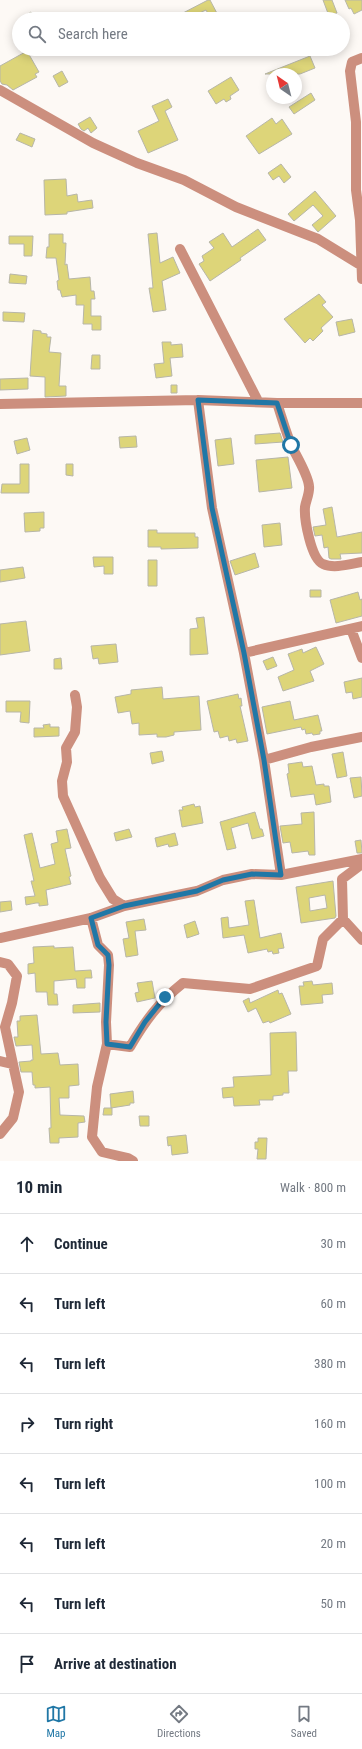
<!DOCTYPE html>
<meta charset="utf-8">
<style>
:root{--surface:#fff;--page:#f2f2f3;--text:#1f2937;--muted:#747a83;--line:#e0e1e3;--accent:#2077a6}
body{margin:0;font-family:"Roboto Condensed",sans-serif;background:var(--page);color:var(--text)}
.compass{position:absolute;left:266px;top:68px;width:36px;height:36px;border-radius:50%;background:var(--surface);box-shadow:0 2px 10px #0003;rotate:325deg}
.stop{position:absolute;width:12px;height:12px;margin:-9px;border:3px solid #2077a6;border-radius:50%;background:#fff}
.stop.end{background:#2077a6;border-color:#fff;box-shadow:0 1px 4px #0008}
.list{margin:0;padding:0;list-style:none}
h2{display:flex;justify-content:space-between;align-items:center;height:52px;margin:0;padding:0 16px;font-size:17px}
h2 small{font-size:13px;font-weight:400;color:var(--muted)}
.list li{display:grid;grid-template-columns:26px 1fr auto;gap:12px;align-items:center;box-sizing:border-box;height:60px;padding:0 16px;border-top:1px solid var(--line)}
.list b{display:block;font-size:15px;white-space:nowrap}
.list em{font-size:13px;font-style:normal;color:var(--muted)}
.icon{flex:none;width:22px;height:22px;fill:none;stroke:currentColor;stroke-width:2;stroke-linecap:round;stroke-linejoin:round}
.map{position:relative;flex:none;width:362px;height:1161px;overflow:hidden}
.search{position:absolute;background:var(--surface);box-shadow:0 2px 10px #0003;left:12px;right:12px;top:12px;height:44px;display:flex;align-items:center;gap:10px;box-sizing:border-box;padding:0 14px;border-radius:22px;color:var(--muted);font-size:15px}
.sheet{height:532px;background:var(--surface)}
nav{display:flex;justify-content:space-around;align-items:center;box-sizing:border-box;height:56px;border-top:1px solid var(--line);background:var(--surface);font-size:11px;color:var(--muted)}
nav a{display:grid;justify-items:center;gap:2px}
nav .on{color:var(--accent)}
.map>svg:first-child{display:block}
.building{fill:#ddd579;stroke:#b7b6a8;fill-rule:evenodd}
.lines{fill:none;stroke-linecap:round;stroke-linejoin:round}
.minor{stroke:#cc8f7e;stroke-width:10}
.route{stroke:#2077a6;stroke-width:5}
</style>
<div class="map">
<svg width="362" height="1161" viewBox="0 0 362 1161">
<rect width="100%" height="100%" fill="#fdf9f5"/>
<path class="building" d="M208 0H210L220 19H211L206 10 186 19 183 13Z
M323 0H332L337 13 329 16Z
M345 0H362V10L354 14 351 8 349 9Z
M31 12 36 19H19Z
M27 51 39 72 35 74 37 77 13 90 7 85 2 84 0 81V66Z
M310 56 315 68 300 74H265Z
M62 71 68 82 59 87 53 76Z
M231 77 239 90 230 96 231 99 226 102 224 99 216 104 208 91Z
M311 93 315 100 294 114 289 107Z
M168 99 172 107 165 111 178 140 148 153 138 131 159 121 152 106Z
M90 117 97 128 91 133 88 128 84 131 81 129 78 124Z
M272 118 276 124 282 119 292 134 259 154 246 136Z
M20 133 35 139 32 147 16 140Z
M281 164 291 177 284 183 279 176 273 180 268 173Z
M66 179 67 196 77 194 78 202 92 200 93 208 67 212V214L45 215 44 180Z
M315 191 336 216 318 232 312 225 323 216 313 205 294 221 288 214Z
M258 229 266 240 240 258 241 260 210 281 199 264 204 261 202 256 214 248 209 242 223 233 232 247Z
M157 233 160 263 173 257 180 273 162 281 166 310 153 312 149 288H153L148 234Z
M49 234H63V243H66L65 265 67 264 69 279 90 277 91 291H94L95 299H91V316H101V330H92V324H83L84 305H76V295L62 297 60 290H58L57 281 59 280 56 258H46L47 247H49Z
M9 236H33L32 256H24V244H9Z
M10 274 27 276 26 284 9 283Z
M319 294 326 302 322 305 333 317 321 328 323 331 313 341 310 338 305 343 284 319Z
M3 312 25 313 24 322 3 321Z
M352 319 355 332 339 336 336 322Z
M33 330 41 331V333L47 334V337H51L49 352 61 353 59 386H66V396L45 397V377L30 376Z
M162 342H171V345L182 344 183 357 170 358 172 376 156 378 154 364 164 363Z
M92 355H100V369H91Z
M28 378V389L0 390V379Z
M171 385H177V393H171Z
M280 433 283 442 255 444V435Z
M136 436 137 447 120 448 119 437Z
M27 438 30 450 17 454 14 441Z
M231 438 234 464 218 466 215 440Z
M288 457 292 488 259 492 256 460Z
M20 464H29V493H1L2 484H20Z
M66 464H73V476L66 475Z
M332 507 337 537 362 532V553L340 554 341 559H331L329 558 328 547 324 548 322 535 315 536 313 527 326 525 323 509Z
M44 512V528H40V531L25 532 24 513Z
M280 523 282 545 264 547 262 525Z
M148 530H157V533H195V537H198V548L161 549V547H148Z
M255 553 259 567 235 575 230 561Z
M93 557H113V574H104V566L94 567Z
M148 560H157V586H148Z
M23 567 25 578 0 582V570Z
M310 590H321V597H310Z
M358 592 360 600 362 599V616L336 623 330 600Z
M204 617 208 654 190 655V629L198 628 196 618Z
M26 621 30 651 0 655V624Z
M116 644 118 662 99 664 98 658 93 659 91 646Z
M316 647 324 664 310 671 314 681 283 691 278 677 294 670 288 654 302 649 303 653Z
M273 657 277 666 267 670 263 661Z
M61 658 62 669H54V659Z
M362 678V697L353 699 352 692 346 693 344 682Z
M162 687 163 699 199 696 201 730 174 732V735L166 737H157V734L139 735V723L132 724 130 711 118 713 115 697 131 694V690Z
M238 694 239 699 241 698 242 706H240L248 741 237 743 236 739 229 741 228 736 220 738 218 731 214 732 207 701Z
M6 701H30L29 723 20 722 21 712H6Z
M290 701 294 720 318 715 322 731H320V734L313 735 312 733 306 734 305 729 302 730 301 727 267 734 262 707Z
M50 724V727H59V736L34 737V728H44L43 725Z
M162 751 164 761 152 764 150 753Z
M343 752 347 776 337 778 332 754Z
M302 762 303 767 312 766 316 785 324 784V786H329L331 802 316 805 314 794 291 797 287 774 289 773 288 764Z
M361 777 362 796 354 798 350 778Z
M194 804 195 807 200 806 203 823 182 827 179 810H183L182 807Z
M255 812 260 829H262L264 836 252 839 248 823 231 828 236 848 227 850 220 822Z
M314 812 315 855H309L308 851 292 853 290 842 283 843 280 826 302 824 301 813Z
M67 829 71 848 65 849 71 876 69 877 71 884 46 890 48 905 39 906V903H36L26 905 25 897 35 896 31 881H34L24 835 32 833 40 868 55 864 51 844 58 842 56 831Z
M129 829 132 837 116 841 114 833Z
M175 833 178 845 169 847 168 844 157 847 155 838Z
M361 840 362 853H357L355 841Z
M333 881 336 916 335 918 301 923 296 887ZM325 895 327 908 310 911 309 898Z
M254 900 260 938 281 933 284 948 278 949 279 953 273 954 272 951 268 952 267 949 248 953 244 935 223 938 221 918 228 917 229 928 249 925 245 901Z
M11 901 12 910 0 912V902Z
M144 919 146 930 135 931 138 955 126 957 123 939 129 938 126 922Z
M195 921 199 934 187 938 184 925Z
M54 946V948L73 947 75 971 91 970 92 978H85V988H77L76 979 54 981V994H57L58 1005H48L47 992H36L35 973 28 974V964L34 963 33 947Z
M152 981 155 998 137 1002 135 993 139 992 137 983Z
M312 981 313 985 332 983 333 994 322 995 323 1003 301 1005 299 986H304L303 982Z
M278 990 279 994 282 993 291 1014 270 1023 269 1021 263 1023 256 1008 248 1012 243 1001 249 998 250 1003Z
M100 1003V1012L73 1013V1005Z
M37 1015 41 1054 58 1053 60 1065 78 1064 79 1085 69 1086V1098H59L60 1115 84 1116 85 1122 78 1123V1137L59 1138V1143H50L49 1128H51L50 1087 35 1088V1085H33L32 1072H21L19 1062 31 1061V1060H33L32 1045 16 1046 14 1037H18L17 1021H20V1016Z
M296 1032 297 1071H288L289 1093H283V1095L273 1096V1100H259L260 1105 234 1106 233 1097 223 1098 222 1088 234 1087 233 1077 271 1075 270 1033Z
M133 1091 134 1103H130V1105L111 1108 110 1094Z
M104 1108H112V1115H103Z
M139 1116H149V1126H140Z
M186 1135 188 1153 172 1155 171 1145 168 1146 167 1137Z
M258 1138H267L266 1159H257L258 1149H255V1142H258Z"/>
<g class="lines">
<path class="minor" d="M362 58 352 62 350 71 356 122V190L360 220 362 279
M0 90 93 143 137 163 184 180 236 207 318 239 362 266
M180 249 258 401
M198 400 212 508 244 653 264 760 281 875
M277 403C282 418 286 433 292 447 297 457 308 475 309 486 310 493 306 500 305 507 304 519 311 559 323 564 334 569 350 564 362 562
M0 404 198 400 277 403H362
M351 629 362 658
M244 653 362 626
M75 695 77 707 75 732 66 748 67 762 62 781 63 796 100 878 113 899 124 906
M264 760 311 747 362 737
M91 918 98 945 108 955 109 965 106 1022 107 1044 97 1087 92 1137 102 1152 128 1158 133 1161
M343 919 362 940
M0 938 91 918 124 906 197 891 223 880 252 874 281 875 362 859
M0 962 8 964 17 976 12 1003 5 1027 19 1092 13 1118 0 1134
M107 1044 130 1047C145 1021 159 1002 183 983L250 989 317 966 323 939 343 919 342 879 362 864
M0 1061 12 1064"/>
</g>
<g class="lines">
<path class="route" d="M165 997 145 1022 130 1047 107 1044 106 1022 109 965 108 955 98 945 91 918 124 906 197 891 223 880 252 874 281 875 264 760 244 653 212 508 198 400 277 403 291 445"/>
</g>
</svg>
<svg class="compass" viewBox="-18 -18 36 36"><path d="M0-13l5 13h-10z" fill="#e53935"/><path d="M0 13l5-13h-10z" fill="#747a83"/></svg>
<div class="stop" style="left:291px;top:445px"></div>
<div class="stop end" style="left:165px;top:997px"></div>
<div class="search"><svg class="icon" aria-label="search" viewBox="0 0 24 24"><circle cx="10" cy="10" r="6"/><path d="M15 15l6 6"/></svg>Search here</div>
</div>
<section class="sheet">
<h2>10 min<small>Walk · 800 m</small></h2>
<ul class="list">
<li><svg class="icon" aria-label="ahead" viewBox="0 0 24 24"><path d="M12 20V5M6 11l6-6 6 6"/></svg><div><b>Continue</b></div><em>30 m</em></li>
<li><svg class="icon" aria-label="left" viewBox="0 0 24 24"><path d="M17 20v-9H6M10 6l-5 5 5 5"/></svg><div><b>Turn left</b></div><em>60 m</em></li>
<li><svg class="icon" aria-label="left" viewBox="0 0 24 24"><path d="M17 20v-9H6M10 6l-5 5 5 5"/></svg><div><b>Turn left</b></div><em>380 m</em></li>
<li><svg class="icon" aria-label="right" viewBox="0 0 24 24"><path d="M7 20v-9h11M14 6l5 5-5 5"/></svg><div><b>Turn right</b></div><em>160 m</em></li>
<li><svg class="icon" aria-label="left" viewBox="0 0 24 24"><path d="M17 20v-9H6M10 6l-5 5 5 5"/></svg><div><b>Turn left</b></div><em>100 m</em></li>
<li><svg class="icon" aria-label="left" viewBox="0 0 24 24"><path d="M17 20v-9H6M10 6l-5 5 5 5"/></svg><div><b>Turn left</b></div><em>20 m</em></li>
<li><svg class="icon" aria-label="left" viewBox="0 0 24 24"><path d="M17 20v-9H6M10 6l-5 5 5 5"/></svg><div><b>Turn left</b></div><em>50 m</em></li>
<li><svg class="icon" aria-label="arrive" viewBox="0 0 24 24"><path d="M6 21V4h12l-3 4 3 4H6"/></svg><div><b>Arrive at destination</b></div></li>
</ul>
</section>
<nav>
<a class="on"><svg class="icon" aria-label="map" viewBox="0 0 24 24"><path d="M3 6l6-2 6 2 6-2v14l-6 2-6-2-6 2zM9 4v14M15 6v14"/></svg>Map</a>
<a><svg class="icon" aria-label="directions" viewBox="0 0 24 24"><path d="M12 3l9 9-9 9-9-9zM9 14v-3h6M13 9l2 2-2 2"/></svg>Directions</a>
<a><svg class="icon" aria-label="saved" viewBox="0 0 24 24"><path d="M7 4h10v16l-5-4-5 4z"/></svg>Saved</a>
</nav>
